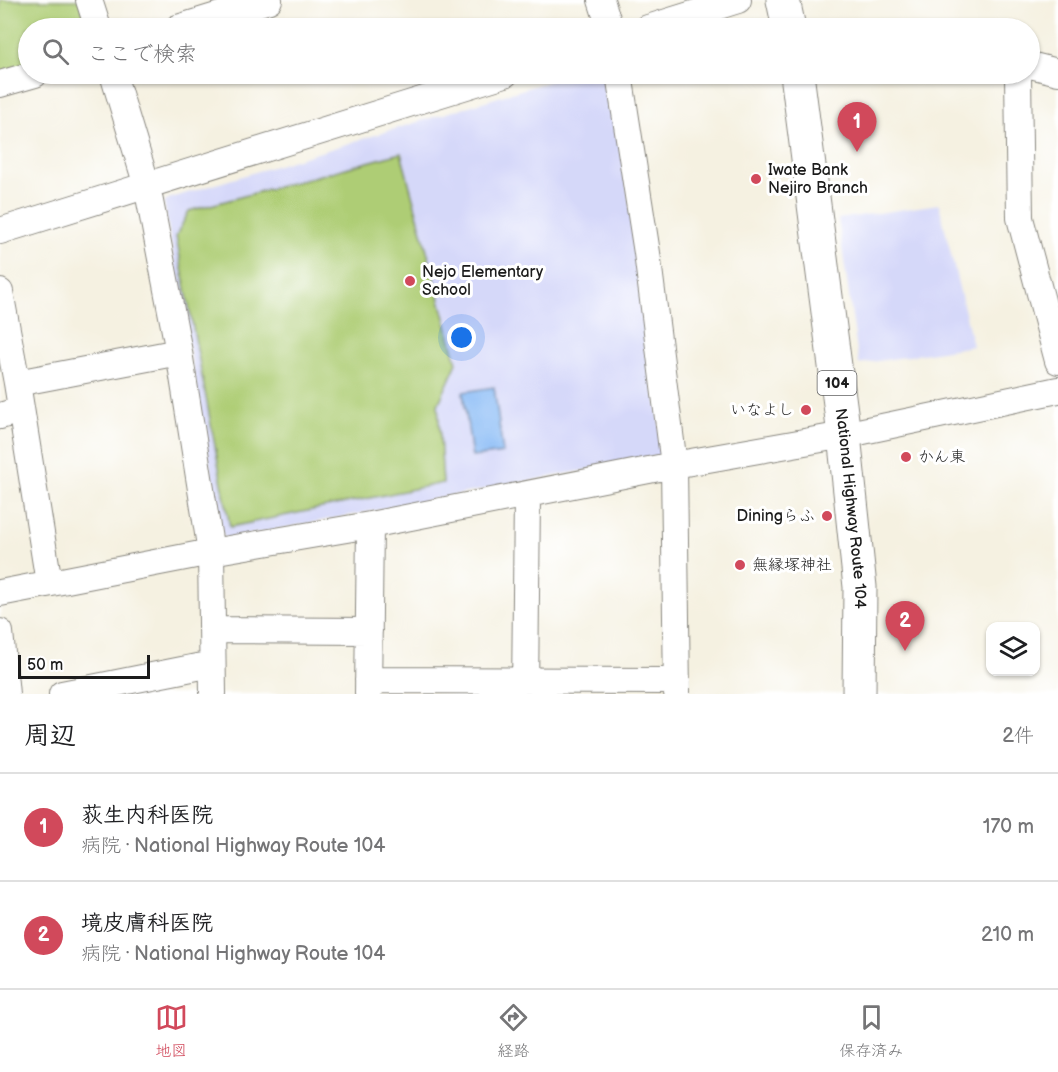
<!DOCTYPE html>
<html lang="ja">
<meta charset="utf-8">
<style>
:root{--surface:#fff;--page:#f6f6f6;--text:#202124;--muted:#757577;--line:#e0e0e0;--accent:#d1495b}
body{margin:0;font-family:"Balsamiq Sans","Klee One",sans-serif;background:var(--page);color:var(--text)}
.controls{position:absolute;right:18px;bottom:18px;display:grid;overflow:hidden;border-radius:12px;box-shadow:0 2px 4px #0004}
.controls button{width:54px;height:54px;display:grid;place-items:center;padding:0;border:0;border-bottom:2px solid var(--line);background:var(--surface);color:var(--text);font:30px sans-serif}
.scale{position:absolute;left:18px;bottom:15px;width:132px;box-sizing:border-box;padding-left:6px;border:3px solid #1c1c1c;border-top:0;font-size:16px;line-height:21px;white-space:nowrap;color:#1c1c1c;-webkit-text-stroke:4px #fff;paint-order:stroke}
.you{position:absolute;left:462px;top:338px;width:21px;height:21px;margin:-15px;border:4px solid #fff;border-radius:50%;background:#1a73e8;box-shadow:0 0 0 9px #1a73e833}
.badge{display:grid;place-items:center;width:39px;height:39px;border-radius:50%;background:var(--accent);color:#fff;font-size:20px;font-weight:700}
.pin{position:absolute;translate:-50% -50px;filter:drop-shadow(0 2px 3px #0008)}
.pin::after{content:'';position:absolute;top:32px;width:21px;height:18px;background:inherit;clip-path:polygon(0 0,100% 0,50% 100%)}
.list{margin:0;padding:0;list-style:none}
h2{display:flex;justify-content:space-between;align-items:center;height:78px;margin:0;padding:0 24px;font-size:26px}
h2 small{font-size:20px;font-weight:400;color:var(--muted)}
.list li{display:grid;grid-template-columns:39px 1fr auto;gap:18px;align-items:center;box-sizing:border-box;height:108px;padding:0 24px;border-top:2px solid var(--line)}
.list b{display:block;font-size:22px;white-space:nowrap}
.list p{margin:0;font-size:20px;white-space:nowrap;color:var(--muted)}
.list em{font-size:20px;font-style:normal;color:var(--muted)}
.icon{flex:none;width:33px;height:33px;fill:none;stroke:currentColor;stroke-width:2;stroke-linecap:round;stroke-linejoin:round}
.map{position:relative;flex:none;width:1058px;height:694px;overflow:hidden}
.search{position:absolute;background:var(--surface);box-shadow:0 2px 4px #0004;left:18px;right:18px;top:18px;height:66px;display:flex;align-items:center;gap:15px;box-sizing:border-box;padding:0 21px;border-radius:33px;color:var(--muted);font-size:22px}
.sheet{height:294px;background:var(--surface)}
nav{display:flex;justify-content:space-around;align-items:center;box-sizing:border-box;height:84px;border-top:2px solid var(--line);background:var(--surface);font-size:16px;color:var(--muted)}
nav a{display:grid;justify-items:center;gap:3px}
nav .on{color:var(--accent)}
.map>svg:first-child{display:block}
.built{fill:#d5d8f9}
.green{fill:#aecd74;stroke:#657448;stroke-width:1.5}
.water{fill:#89bbf6;stroke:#526c89;stroke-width:1.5}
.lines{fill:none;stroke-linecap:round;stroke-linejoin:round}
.minor-casing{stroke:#88867e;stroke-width:28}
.highway-casing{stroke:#88867e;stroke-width:35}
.minor{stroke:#fff;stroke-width:26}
.highway{stroke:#fff;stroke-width:33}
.poi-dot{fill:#d1495b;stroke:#fff;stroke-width:2}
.labels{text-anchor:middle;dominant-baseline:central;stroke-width:6;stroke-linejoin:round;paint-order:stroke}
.shield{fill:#fff;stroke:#606060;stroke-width:1.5}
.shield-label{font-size:15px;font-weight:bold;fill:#1c1c1c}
.poi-label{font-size:16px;fill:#1c1c1c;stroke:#fff;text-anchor:start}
.street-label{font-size:16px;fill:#1c1c1c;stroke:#fff}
</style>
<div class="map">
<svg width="1058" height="694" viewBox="0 0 1058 694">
<rect width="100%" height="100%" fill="#fff"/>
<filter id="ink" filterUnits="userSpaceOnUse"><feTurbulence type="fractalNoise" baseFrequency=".0167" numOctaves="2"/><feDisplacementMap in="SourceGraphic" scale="12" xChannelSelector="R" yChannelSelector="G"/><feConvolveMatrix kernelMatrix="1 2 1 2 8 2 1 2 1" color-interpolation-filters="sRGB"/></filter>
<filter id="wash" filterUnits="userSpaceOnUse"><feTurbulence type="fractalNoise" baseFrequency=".008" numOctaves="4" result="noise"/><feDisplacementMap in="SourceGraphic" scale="24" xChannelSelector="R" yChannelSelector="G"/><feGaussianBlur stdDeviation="1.35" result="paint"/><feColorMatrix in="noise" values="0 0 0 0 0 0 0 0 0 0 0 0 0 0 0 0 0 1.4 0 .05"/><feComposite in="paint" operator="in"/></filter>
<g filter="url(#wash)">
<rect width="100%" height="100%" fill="#f5f1e1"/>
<path class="built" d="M573 74H612L664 455 227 539 222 534 164 203 168 199Z
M939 204 973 346 859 364 838 219Z"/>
<path class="green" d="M0 0H79L88 28H28V68L0 77Z
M401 153 457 363 438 405 443 483 230 527 176 236 189 211Z"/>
<path class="water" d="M494 387 503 453 472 457 463 392Z"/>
</g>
<g filter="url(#ink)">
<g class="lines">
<g class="minor-casing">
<path id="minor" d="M89 0 98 28
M601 0 610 28
M178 28 269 0
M648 28 738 0
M1030 65 1058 72
M113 74 147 186 179 352 211 552 213 694
M619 74 647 253 674 465 677 694
M1018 74 1020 218 1058 361
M0 84 35 74
M0 231 505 74
M0 292 17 383 49 583
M17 383 179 352
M0 416 21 410
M0 593 211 552 370 525 674 465 844 435 1058 390
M212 630 369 631
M0 632 6 694
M368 680 677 681
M62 694 212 664
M368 694 370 525
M525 694 527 495"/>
</g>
<g class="highway-casing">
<g id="highway">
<path d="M783 0 789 28"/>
<path id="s1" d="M797 74 844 435 860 587 859 694"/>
</g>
</g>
<use href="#minor" class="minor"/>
<use href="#highway" class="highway"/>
</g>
</g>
<g class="poi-dot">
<circle cx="756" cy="179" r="6"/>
<circle cx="410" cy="281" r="6"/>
<circle cx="806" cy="410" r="6"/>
<circle cx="906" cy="457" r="6"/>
<circle cx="827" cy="516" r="6"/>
<circle cx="740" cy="565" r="6"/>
</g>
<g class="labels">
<rect class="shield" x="817.5" y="371" width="39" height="24" rx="4.5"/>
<g class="shield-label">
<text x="837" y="383">104</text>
</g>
<g class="poi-label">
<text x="768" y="170">Iwate Bank<tspan x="768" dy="18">Nejiro Branch</tspan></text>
<text x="422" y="272">Nejo Elementary<tspan x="422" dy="18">School</tspan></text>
<text x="794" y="410" text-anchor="end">いなよし</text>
<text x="918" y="457">かん東</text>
<text x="815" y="516" text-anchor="end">Diningらふ</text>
<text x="752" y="565">無縁塚神社</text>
</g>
<g class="street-label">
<text stroke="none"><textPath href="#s1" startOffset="438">National Highway Route 104</textPath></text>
</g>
</g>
</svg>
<div class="controls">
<button><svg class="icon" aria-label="layers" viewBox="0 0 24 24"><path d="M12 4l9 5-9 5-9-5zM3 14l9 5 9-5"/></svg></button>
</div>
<div class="scale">50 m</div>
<div class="you"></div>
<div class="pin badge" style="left:857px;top:152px">1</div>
<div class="pin badge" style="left:905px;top:651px">2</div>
<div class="search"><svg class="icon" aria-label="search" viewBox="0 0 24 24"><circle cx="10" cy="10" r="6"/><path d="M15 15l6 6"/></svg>ここで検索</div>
</div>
<section class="sheet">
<h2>周辺<small>2件</small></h2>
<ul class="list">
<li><span class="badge">1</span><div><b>荻生内科医院</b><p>病院 · National Highway Route 104</p></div><em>170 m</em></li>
<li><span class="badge">2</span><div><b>境皮膚科医院</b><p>病院 · National Highway Route 104</p></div><em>210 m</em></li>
</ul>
</section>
<nav>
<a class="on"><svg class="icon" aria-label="map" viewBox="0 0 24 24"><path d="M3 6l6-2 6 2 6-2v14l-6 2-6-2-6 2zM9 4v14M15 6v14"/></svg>地図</a>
<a><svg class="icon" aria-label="directions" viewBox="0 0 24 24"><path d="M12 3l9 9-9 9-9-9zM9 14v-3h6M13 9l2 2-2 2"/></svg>経路</a>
<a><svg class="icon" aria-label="saved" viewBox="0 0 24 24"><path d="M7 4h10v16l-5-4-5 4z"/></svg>保存済み</a>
</nav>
